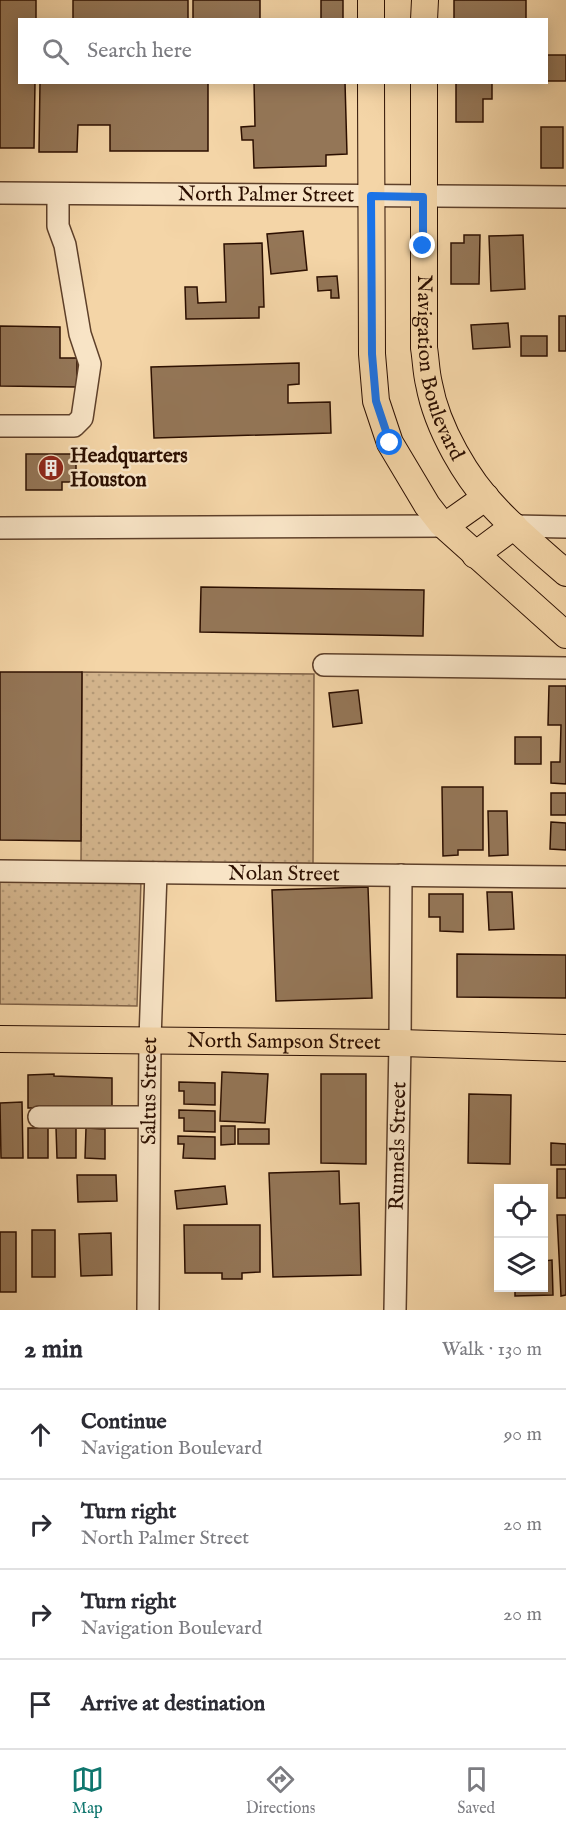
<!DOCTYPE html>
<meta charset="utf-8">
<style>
:root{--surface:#fff;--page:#f7f7f7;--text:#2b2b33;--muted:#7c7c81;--line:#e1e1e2;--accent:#0f766e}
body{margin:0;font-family:"IM FELL English",serif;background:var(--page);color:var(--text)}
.controls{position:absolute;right:18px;bottom:18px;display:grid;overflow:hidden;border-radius:0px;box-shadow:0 3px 15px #0003}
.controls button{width:54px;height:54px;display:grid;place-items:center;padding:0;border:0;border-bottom:2px solid var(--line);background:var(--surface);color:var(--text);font:30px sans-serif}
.stop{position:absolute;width:18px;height:18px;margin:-14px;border:4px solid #1a73e8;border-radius:50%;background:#fff}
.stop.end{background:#1a73e8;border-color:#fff;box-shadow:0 2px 6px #0008}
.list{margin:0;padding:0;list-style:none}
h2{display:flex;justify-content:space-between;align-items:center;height:78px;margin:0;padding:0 24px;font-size:26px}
h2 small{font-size:20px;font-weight:400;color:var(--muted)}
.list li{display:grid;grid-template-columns:39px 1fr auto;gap:18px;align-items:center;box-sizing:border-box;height:90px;padding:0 24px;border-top:2px solid var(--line)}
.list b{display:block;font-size:22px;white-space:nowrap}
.list p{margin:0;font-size:20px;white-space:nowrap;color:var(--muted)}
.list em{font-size:20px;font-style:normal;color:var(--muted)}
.icon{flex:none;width:33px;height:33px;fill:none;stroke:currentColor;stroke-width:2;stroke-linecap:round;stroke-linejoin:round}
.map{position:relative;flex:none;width:566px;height:1310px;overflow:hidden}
.search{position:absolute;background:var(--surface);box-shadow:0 3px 15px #0003;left:18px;right:18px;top:18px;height:66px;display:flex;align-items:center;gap:15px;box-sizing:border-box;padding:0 21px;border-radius:0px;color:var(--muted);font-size:22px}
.sheet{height:438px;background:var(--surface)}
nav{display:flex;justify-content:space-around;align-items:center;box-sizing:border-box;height:84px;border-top:2px solid var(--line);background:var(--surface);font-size:16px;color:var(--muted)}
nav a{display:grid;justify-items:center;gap:3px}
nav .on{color:var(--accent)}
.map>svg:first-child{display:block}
.grass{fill:url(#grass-dots);stroke:#7f6146;stroke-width:1.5}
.building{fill:#947657;stroke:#2c0f00;stroke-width:1.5}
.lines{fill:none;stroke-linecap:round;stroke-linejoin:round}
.minor-casing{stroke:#5e402a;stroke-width:24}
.major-casing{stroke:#2c0f00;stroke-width:28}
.minor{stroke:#f8e4c6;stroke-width:21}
.major{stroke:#f4d5a7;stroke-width:26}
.route{stroke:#1a73e8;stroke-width:8}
.labels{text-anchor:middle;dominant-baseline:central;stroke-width:5;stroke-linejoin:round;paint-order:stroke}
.street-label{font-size:21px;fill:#2c0f00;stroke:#f8e4c6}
.poi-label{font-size:21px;font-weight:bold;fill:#2c0f00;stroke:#f8e4c6;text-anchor:start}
</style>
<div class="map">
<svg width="566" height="1310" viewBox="0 0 566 1310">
<defs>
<pattern id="grass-dots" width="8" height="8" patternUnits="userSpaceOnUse" patternTransform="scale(1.5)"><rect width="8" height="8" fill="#d2b38b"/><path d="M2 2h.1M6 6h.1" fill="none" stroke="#b49976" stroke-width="1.8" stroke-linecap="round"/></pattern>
</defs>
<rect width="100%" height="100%" fill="#f4d5a7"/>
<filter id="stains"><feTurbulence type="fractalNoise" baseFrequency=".00333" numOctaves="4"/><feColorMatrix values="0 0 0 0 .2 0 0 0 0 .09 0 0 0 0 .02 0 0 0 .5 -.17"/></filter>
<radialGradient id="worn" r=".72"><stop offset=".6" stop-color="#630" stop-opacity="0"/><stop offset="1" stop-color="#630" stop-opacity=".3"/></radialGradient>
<path class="grass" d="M82 672 314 674 313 866 81 864Z
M0 879 141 880 137 1006 0 1004Z"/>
<path class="building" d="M0 0H36V20H20V82H35L34 148H0Z
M73 0H188V20H73Z
M193 0H260V20H193Z
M321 0H343V20H321Z
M454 0H526V20H454Z
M546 55H566V81H546Z
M40 82H208V151H110V125H78L77 152H39Z
M254 82H345L347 154 326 155V166L254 168 253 140H242L241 127 255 126Z
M456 82 492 83V99H483V122H456Z
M541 127H563V168H541Z
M303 231 307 270 271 274 267 234Z
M464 235H480L479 284H451V243H464Z
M523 235 525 289 491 291 489 236Z
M262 243 264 307H259V318L186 319 185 287H197L198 303 226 302 224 244Z
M337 276 339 298H331V290L318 291 317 277Z
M559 316H566V351H559Z
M508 323 510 347 473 349 471 325Z
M0 326 60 327V358H77V387L0 386Z
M521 336H547V356H521Z
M299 363V384L288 385V403L330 402 331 433 154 438 151 367Z
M26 454H76V482H62V490H26Z
M201 587 424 590 423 636 200 632Z
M0 672H82L81 841 0 840Z
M549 686H566V784L551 783V762H560L561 725H548Z
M358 690 362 723 333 727 329 693Z
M515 737H541V764H515Z
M442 787H483V850H458V855L443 856Z
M551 793H566V815H551Z
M488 811H507L508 855 489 856Z
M551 822 566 823V850L550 849Z
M368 887 372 998 276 1001 272 890Z
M487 892H512L514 929 489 930Z
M429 894H463V932L440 931V917H429Z
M457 954 566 955V998L457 997Z
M222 1072 268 1074 265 1123 220 1121Z
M54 1074V1076L112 1078V1108H28V1075Z
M321 1074H366V1164L321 1163Z
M179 1082 215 1083V1105L184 1104V1091H179Z
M469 1094 511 1095 510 1164 468 1163Z
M22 1102 23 1158H1L0 1103Z
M179 1110 215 1111V1132L184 1131V1118H179Z
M221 1126H235V1144L221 1145Z
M28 1128H48V1158H28Z
M56 1128H76V1158H57Z
M86 1128 105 1129V1159L85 1158Z
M238 1129H269V1144H238Z
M178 1136 215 1137V1159L183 1158 184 1144H178Z
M551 1143 566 1144V1165H551Z
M557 1169H566V1198H557Z
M339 1171 340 1204 359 1203 361 1275 273 1277 269 1173Z
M77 1175H116L117 1201 78 1202Z
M225 1186 227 1204 177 1209 175 1191Z
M557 1215H566V1295L561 1296Z
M184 1225H260V1272L242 1273V1279H222V1273H185Z
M32 1230H55V1277H32Z
M0 1232H16V1292H0Z
M111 1233 112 1275 81 1276 79 1234Z
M544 1253V1261L552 1260 553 1295 515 1296V1288H544Z"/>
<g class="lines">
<g class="minor-casing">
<g id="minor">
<path id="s1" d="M0 193 566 197"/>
<path d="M0 426H74L82 418 90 364 80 334 65 245 58 226V194"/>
<path d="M514 526 566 527"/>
<path d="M0 528 445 526"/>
<path d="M324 665 566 668"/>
<path id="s2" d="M0 871 566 877"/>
<path d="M39 1117H149"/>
<path id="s3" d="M148 1310 150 1039 156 873"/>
<path id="s4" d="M395 1310 400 1043 401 875"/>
</g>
</g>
<g class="major-casing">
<g id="major">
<path d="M371 0V20"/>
<path d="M424 20 425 0"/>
<path d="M371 82 372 354 376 401 390 443 427 505 441 523 566 635"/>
<path id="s5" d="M424 82V348C426 360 426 372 429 384 437 428 467 480 498 511 519 533 543 553 566 573"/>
<path d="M445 526 486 497"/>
<path d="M475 555 514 526"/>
<path id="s6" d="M0 1039 400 1043 566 1048"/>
</g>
</g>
<use href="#minor" class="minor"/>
<use href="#major" class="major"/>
</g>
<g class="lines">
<path class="route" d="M390 443 376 401 372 354 371 196 423 197V246"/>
</g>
<defs>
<g id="building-disc" transform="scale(1.35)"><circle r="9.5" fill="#8f2418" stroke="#f8e4c6"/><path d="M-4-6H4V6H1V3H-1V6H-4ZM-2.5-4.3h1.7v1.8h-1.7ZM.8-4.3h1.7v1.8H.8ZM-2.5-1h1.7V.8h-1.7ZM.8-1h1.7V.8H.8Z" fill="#fff"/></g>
</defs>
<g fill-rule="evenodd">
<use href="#building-disc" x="51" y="468"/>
</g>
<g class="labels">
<g class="street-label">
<text stroke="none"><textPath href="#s1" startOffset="266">North Palmer Street</textPath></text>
<text stroke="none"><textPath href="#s5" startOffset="288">Navigation Boulevard</textPath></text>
<text stroke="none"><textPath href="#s2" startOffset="284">Nolan Street</textPath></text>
<text stroke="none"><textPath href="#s6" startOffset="284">North Sampson Street</textPath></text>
<text stroke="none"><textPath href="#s3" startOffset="219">Saltus Street</textPath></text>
<text stroke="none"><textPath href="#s4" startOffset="164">Runnels Street</textPath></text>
</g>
<g class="poi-label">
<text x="70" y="456">Headquarters<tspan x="70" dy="24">Houston</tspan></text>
</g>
</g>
<rect width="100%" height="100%" filter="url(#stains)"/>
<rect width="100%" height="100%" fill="url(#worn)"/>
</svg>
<div class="controls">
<button><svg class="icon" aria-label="locate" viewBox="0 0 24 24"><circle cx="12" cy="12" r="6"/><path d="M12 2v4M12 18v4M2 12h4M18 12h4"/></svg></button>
<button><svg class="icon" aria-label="layers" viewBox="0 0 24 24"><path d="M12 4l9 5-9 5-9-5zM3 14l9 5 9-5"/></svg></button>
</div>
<div class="stop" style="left:390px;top:443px"></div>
<div class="stop end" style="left:423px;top:246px"></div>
<div class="search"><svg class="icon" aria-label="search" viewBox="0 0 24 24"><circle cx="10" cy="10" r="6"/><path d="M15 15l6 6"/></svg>Search here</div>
</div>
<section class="sheet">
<h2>2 min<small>Walk · 130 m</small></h2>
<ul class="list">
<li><svg class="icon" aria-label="ahead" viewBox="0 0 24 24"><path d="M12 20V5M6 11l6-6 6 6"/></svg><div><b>Continue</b><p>Navigation Boulevard</p></div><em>90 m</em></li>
<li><svg class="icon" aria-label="right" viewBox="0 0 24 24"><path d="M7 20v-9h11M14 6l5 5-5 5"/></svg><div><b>Turn right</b><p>North Palmer Street</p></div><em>20 m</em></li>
<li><svg class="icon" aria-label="right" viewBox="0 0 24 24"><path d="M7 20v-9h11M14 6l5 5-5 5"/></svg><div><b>Turn right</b><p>Navigation Boulevard</p></div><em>20 m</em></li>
<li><svg class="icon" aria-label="arrive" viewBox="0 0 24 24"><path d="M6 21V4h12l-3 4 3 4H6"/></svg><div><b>Arrive at destination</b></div></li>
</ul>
</section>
<nav>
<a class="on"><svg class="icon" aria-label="map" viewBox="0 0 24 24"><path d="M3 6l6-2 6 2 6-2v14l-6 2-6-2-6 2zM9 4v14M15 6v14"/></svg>Map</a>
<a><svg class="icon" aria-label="directions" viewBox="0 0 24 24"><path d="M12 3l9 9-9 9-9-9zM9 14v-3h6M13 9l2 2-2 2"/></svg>Directions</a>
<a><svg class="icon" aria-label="saved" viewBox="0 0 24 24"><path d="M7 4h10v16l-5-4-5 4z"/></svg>Saved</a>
</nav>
